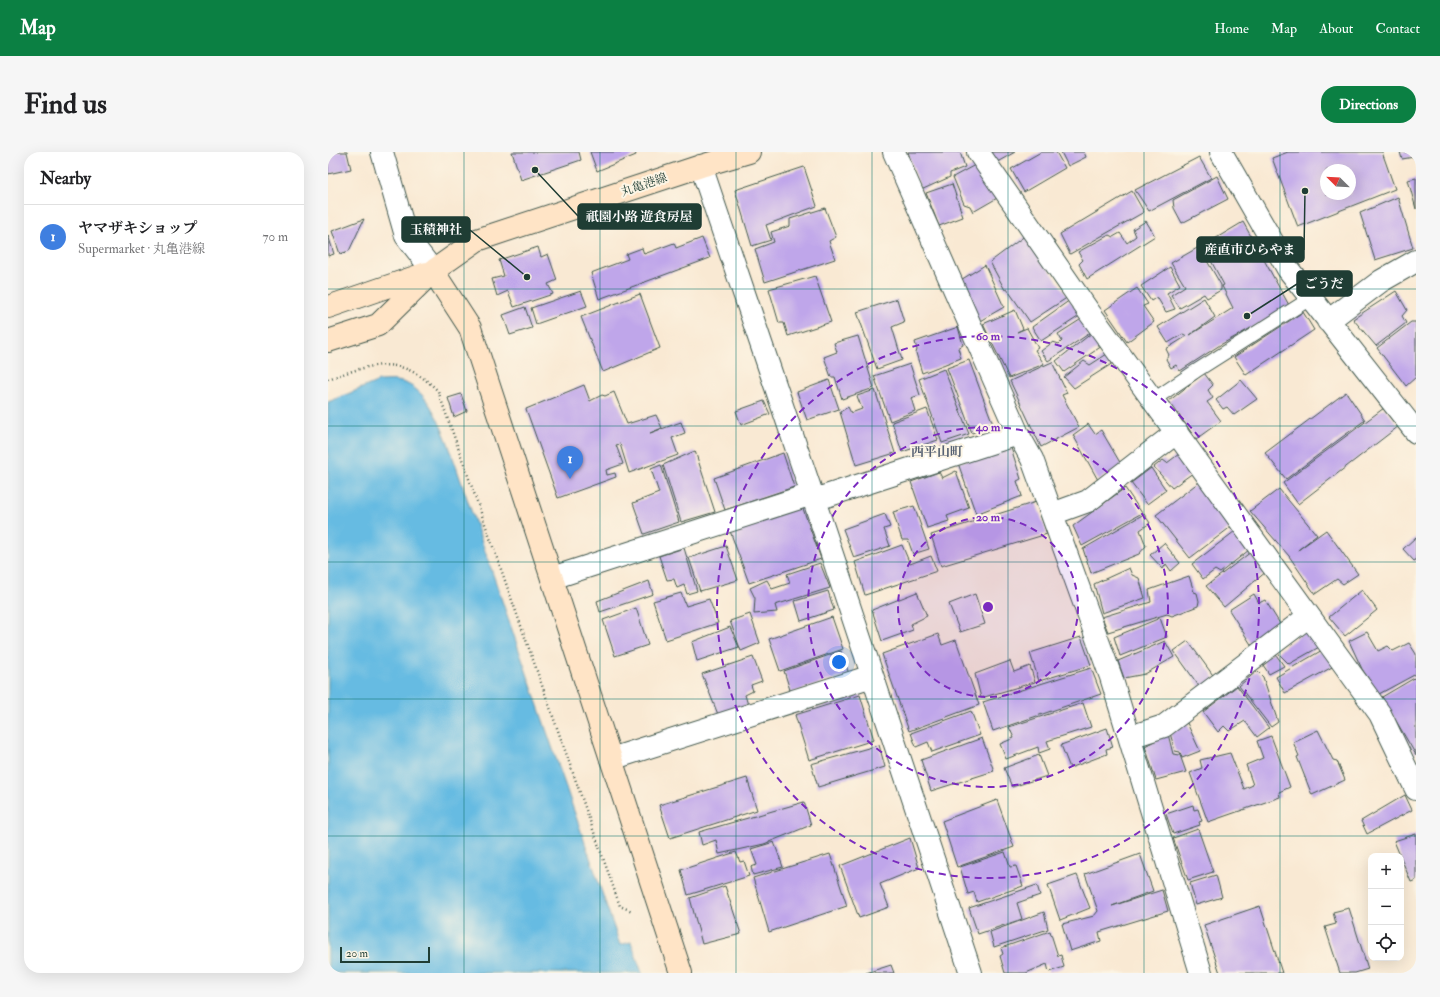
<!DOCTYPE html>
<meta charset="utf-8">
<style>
:root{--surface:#fff;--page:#f6f6f6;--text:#202124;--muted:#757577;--line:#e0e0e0;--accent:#0b8043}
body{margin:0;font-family:"IM FELL Double Pica","Noto Serif JP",serif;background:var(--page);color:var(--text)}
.controls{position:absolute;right:12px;bottom:12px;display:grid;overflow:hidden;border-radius:8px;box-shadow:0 4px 16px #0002}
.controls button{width:36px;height:36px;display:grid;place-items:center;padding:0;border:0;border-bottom:1px solid var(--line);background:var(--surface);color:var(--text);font:20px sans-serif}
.compass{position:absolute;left:992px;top:12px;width:36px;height:36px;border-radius:50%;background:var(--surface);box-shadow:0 4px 16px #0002;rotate:294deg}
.scale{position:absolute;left:12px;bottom:10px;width:90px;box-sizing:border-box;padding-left:4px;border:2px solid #1f3d34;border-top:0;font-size:11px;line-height:14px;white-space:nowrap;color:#1f3d34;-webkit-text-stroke:3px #fcf5e5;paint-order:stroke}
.you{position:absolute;left:511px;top:510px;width:14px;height:14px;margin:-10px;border:3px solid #fff;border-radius:50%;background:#1a73e8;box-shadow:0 0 0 6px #1a73e833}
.badge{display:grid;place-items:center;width:26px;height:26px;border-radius:50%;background:var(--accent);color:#fff;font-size:13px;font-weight:700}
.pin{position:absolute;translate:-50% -33px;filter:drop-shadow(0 1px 2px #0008)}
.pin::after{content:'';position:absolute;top:21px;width:14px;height:12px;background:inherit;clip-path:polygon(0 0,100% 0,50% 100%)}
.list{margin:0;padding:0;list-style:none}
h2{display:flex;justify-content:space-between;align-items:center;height:52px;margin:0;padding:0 16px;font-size:17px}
h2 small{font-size:13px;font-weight:400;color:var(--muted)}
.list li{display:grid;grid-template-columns:26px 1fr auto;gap:12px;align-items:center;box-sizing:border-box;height:64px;padding:0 16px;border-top:1px solid var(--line)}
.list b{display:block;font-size:15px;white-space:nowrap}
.list p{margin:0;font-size:13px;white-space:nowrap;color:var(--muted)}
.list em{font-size:13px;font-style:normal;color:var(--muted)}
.icon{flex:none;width:22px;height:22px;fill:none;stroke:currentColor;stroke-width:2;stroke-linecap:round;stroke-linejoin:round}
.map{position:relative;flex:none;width:1088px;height:821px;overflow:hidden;border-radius:16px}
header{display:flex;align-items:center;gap:24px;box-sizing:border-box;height:56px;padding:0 20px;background:var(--accent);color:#fff}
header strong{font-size:19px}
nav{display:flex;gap:22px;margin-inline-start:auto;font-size:14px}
.intro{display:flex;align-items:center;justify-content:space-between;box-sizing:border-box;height:96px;padding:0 24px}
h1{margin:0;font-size:28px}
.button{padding:10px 18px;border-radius:16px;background:var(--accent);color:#fff;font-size:14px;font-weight:700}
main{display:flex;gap:24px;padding:0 24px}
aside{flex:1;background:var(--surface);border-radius:16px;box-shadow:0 4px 16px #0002}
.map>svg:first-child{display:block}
.water{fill:#66bbe2;stroke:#427c8b}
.building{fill:#bfa6ea;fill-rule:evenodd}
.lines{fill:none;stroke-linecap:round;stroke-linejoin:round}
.lane-casing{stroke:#40574c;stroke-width:15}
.street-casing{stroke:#40574c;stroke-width:24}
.secondary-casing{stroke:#40574c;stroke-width:24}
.path{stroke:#40574c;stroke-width:2.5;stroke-dasharray:1 3;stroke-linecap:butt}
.lane{stroke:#fff;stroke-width:13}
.street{stroke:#fff;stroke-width:22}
.secondary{stroke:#ffe4c6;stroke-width:22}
.grid{fill:none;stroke:#0f766e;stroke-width:1;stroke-opacity:0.55}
.ring{fill:none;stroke:#7b2cbf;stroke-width:2;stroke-dasharray:7 5}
.labels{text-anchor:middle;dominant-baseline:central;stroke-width:4;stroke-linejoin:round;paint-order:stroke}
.street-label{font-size:12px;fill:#1f3d34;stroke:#fcf5e5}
.neighbourhood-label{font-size:13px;font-weight:bold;fill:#576274;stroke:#fcf5e5}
.centre{fill:#7b2cbf;stroke:#fcf5e5;stroke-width:2}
.ring-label{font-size:12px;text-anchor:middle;font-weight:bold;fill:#7b2cbf;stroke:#fcf5e5;stroke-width:4;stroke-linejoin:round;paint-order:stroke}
.leader{fill:none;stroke:#1f3d34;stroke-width:1.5}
.callout-dot{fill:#1f3d34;stroke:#fcf5e5;stroke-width:1.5}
.callout{fill:#1f3d34;stroke:#1f3d34;stroke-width:1.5}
.callout-label{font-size:13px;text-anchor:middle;font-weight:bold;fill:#fff}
</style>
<header>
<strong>Map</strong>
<nav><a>Home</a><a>Map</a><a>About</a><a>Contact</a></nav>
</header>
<div class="intro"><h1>Find us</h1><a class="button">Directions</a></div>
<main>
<aside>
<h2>Nearby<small></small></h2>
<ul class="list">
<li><span class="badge" style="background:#3f7fe0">1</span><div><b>ヤマザキショップ</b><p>Supermarket · 丸亀港線</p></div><em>70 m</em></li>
</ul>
</aside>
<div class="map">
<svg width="1088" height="821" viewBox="0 0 1088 821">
<rect width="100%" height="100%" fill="#fcf5e5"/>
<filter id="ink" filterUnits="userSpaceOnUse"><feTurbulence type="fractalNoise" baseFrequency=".025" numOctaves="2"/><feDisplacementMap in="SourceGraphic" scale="8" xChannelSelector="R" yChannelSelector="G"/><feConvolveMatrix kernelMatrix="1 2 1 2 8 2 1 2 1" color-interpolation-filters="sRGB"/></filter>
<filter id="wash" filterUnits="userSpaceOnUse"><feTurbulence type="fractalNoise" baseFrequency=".012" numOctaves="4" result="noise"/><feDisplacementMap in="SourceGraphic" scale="16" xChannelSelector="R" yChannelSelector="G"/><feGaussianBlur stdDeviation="0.9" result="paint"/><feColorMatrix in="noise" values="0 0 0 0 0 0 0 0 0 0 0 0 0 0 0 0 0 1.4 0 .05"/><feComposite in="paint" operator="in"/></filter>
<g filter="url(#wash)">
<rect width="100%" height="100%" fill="#f9e9d3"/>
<path class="water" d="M51 229C57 229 63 228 69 229 98 233 110 268 120 291L292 793 303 790 314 821H0V250Z"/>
<g id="blocks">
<path class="building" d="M0 0H19L23 17 0 22Z
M184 0H251L253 8 193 28Z
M262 0H307L308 3 269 19Z
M580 0H632L637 15 622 21V25L593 38Z
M656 0H687L664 13Z
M713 0H728L737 16 696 40 683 17Z
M733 0H756L758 5 740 14Z
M960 0H1054L1067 37 970 75 944 6ZM998 18H1022V42H998Z
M1072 0H1088V9L1086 5 1074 7Z
M871 5 883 26 821 59 807 38Z
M647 13 671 45 645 60 642 54 636 52 625 25Z
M476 15 489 54 438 73 443 88 424 94 407 38Z
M889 24 900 47 854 71 846 56 845 48Z
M1088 26V57L1080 28Z
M624 32 635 65 611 74 598 41Z
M804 39 816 60 742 102 732 82Z
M1070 45 1085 96 1047 108 1032 61Z
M497 56 508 85 501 89 507 107 437 130 427 97 446 90 443 80 462 74V67Z
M36 67 21 99 12 102 4 79Z
M818 69 827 84 759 127 751 112 755 108 750 100 781 83 785 85 792 81 799 91 808 84 805 77Z
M915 70 962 155 892 193 852 219 848 213 843 216 838 207 841 203 838 197 859 184 855 182 840 191 830 175 876 146 887 165 862 183 905 156 894 134 896 133 875 94Z
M0 83 6 102 0 104Z
M698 83 740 145 702 170 679 137 677 138 662 110Z
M374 86 382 106 271 147 263 121 300 107 298 102 314 96 316 102 346 91 348 96Z
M210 95 213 105 220 102 229 128 220 132 225 142 186 155 180 139 169 144 164 127 176 124 171 108Z
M871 95 893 133V138L879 146 876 142 852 156 843 143 857 134 843 111Z
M657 113 676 155 650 170 631 129Z
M842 115 852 133 839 141 847 157 838 160 829 145 823 149 813 134Z
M487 124 503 170 460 184 456 171H451L441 137Z
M809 136 820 152 815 154 826 170 799 190 777 158Z
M253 139 259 154 208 172 203 156Z
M1068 139 1079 158 1074 164 1078 171 1048 194 1025 167Z
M312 142 332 196 275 220 253 165Z
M569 147 576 170 564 175 574 208 549 217 529 160Z
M742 148 753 163 713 189 704 175Z
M197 155 204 176 182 183 175 163Z
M687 158 695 177 689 180 699 176 710 196 707 198 716 212 681 226 655 172Z
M975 160 986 178 918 223 906 205Z
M755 166 765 179 720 209 713 199 725 190 731 192 734 189 730 182Z
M1083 170H1088V225L1078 234 1049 196Z
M630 175 635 193 630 196 633 206 594 221 588 201 589 198 587 190Z
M764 181 774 194 736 220 728 209Z
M530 184 546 236 514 247 507 225H503L496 205 509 200 506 191Z
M779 202 785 211 746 236 736 225 756 209 762 213Z
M641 208 665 272 644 281 619 216Z
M724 210 739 241 734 243 751 275 713 295 682 229Z
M582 212 592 243 583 246 587 259 562 269 546 224Z
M616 217 641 282 614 291 591 227Z
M876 221 885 233 880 238 885 246 879 250 893 269 868 287 841 249Z
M501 228 511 257 479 268 469 240Z
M913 228 929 247 906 263 899 255 895 257 888 248Z
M256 233 262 249 274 243 277 244 286 240 299 272 328 263 334 276 322 281 353 270 357 281 344 286 350 303 301 321 292 292 288 293 295 312 278 318 279 323 287 321 288 325 230 346 198 257Z
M547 238 567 301 528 313 512 260 520 255 523 261 534 257 529 244Z
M1018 240 1037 268 958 327 937 301Z
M133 242 139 259 126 265 120 246Z
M436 249 442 262 413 273 408 259Z
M1056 256 1071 274 970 352 955 331Z
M599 257 610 288 574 300 564 270Z
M760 272 767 282 773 278 794 314 770 328 745 283Z
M682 293 693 327 689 329 694 344 648 362 630 311Z
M367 299 387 360 353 370 335 313Z
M855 299 869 318 844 336 826 315 835 308 839 311Z
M455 301 466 335 397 358 386 326Z
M333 313 351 370 316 382 305 351 331 341 323 317Z
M823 316 838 338 819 352 803 331Z
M628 319 641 356 619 364 621 369 599 376 583 330 611 320 614 326Z
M875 327 908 371 862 406 828 363Z
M797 336 814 361 754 394 745 374Z
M951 337 989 383 970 398 998 378 1030 422 1015 432 1009 427 987 442 961 404 922 359Z
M708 350 719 382 613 414 603 383Z
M474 354 493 407 421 431 402 379Z
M586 354 601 397 585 402 580 388H574L565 360Z
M557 362 562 375 556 377 562 394 526 406 515 377Z
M816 362 822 371 812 378 818 394 811 402 763 421 755 397Z
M911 376 926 394 892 421 887 418 875 427 864 412Z
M1088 385V408L1086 409 1075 397Z
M836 391 852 411 843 419 838 412 835 417 822 403Z
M574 393 582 412 603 404 609 419 537 443 527 410Z
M398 394 410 428 372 439 361 406Z
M356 396 369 439 359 442 356 433 349 436 346 427 339 428 331 404Z
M923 400 939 419 896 455 878 434Z
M492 411 502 436 447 453 449 460 426 462 427 446 422 436 439 428 444 437 462 431 459 422Z
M801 416 804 423 811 426 817 446 774 461 766 432Z
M861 424 866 440 869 441 871 449 870 454 844 464 839 462 780 480 774 465 823 450 821 438Z
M321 429 325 442 272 460 269 449Z
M1034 438 1049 458 1017 484 1001 465Z
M500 439 506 458 473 469 467 449Z
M589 440 599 464 583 472 585 478 554 489 544 458Z
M353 441 358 454 381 447 390 471 338 488 325 449Z
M647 442 657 472 632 480 621 452Z
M926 442 931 451 937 448 954 475 924 494 901 458Z
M308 456 320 493 287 504 275 468Z
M422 462 432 491 413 499 402 469Z
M504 465 515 497 452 519 441 487Z
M832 466 839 485 792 504 786 485Z
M402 475 411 495 369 509 364 490Z
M981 477 993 494 961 512 949 500Z
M1039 480 1050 499 1060 494 1065 499 1081 491 1088 502V522L1051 542 1034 517 1021 489Z
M610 482 614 493 628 488 651 553 581 579 554 502Z
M753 485 763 513 711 529 702 501Z
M837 489 846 505 817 522 796 526 790 509Z
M860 489 887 526 873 537 846 499Z
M996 497 1006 514 957 541 948 525Z
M513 499 521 522 463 541 456 519Z
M946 500 956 514 941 522 935 513 936 506Z
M425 505 434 529 423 533 425 539 417 543 420 553 391 565 374 522Z
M682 509 686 520 702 514 707 530 653 546 647 522Z
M763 516 773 542 665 579 655 550Z
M929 519 935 525 950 570 943 575 911 534Z
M1088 525V603L1054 545Z
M909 534 941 576 929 585 917 569 901 579 896 574 890 580 875 560Z
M532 543 546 588 481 608 467 563Z
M755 551 763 575 719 589 722 597 711 601 710 595 678 607 672 592 686 586 681 575Z
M643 559 652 583 604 600 600 590 588 595 583 581Z
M859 571 872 599 854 606 852 600 847 599 842 581Z
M779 576 785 595 778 597 779 602 742 616 733 593Z
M990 578 1005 608 1009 609 1017 628 984 643 969 605 971 604 965 590Z
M840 582 845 602 852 603 858 620 828 628 817 594Z
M943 584 962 635 951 640 952 645 880 670 862 621 874 616 872 608 902 601 916 637 925 633 918 613 935 606 929 589Z
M654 586 666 619 603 639 593 608Z
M551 593 557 615 490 635 483 612Z
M711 603 719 624 684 635 676 616Z
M419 626 429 658 342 686 331 653Z
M1077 643 1084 658 1039 682 1033 669Z
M669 648 686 695 629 715 614 669Z
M476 650 483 673 436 692 391 702 388 688 374 693 371 680Z
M865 653 866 658 870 657 874 669 871 670 872 673 845 682 838 662Z
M870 677 885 720 860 728 845 686Z
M1088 682V728L1083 730 1066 689Z
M582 686 591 716 552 732 561 755 531 766 512 714Z
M446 690 455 715 425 723 423 715 429 713 423 697Z
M408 700 412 710 416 709 421 724 360 743 353 718Z
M677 700 682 715 688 714 695 734 649 750 646 740 640 742 632 715Z
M502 702 519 754 441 780 425 726Z
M812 702 825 739 784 754 834 738 840 759 771 780 773 789 742 799 734 772 766 764 770 759 757 722Z
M749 723 762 756 732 768 720 733Z
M888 723 894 745 868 753 862 731Z
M709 733 712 743 689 751 694 767 650 782 641 756Z
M397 734 413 782 374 792 362 746Z
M932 754 954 821H892L876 773Z
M1021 756 1040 817 1027 821H1012L997 775 1008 772 1005 760Z
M716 760 720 777 666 795 662 780Z
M722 779 730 804 733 803 736 815 721 820 719 812 698 821H677L672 804 675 802 673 796Z
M563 813 566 821H538Z"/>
</g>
</g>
<g filter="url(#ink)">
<use href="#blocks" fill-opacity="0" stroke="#40574c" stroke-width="1"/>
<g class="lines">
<g class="lane-casing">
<path id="lane" d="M825 248 868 219 983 146"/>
</g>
<g class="street-casing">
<path id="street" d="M54 0 78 84 105 119
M566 0 690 282 704 307 783 525 873 821
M650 0 761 160 1052 562 1088 637
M893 0 960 117 1088 280
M373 14 486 348 643 821
M1000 169 1053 129 1088 109
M486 348 690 282
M724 362 760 349 849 280
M224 426 484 342
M802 585 836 574 981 464
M283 607 544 524"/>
</g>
<g class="secondary-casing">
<path id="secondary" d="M105 119 142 176 353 821
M0 155 99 121
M0 189 50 173 105 119 149 88 373 14 421 0"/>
</g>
<path class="path" d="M0 227C45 212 72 201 110 239L292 754 304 759"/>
<use href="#lane" class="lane"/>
<use href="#street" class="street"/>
<use href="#secondary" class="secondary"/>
</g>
</g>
<path class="grid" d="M136 0V821M272 0V821M408 0V821M544 0V821M680 0V821M816 0V821M952 0V821M0 137H1088M0 274H1088M0 410H1088M0 547H1088M0 684H1088"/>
<circle cx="660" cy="455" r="90" fill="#7b2cbf" fill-opacity=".12"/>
<g class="ring">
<circle cx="660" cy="455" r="90"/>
<circle cx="660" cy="455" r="180"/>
<circle cx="660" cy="455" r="271"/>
</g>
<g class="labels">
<g class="street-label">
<text transform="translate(316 33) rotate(-19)">丸亀港線</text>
</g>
<g class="neighbourhood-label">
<text x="609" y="300">西平山町</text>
</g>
</g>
<circle cx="660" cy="455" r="6" class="centre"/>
<g class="ring-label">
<text x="660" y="188">60 m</text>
<text x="660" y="279">40 m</text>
<text x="660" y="369">20 m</text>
</g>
<path class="leader" d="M207 18L250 64M199 125L142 78M977 39L976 98M919 164L969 132"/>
<g class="callout-dot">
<circle cx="207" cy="18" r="4"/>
<circle cx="199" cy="125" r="4"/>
<circle cx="977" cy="39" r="4"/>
<circle cx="919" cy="164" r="4"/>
</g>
<g class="callout">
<rect x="250" y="52" width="123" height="25" rx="4"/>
<rect x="74" y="65" width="68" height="25" rx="4"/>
<rect x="869" y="85" width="107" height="25" rx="4"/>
<rect x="969" y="119" width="55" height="25" rx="4"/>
</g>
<g class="callout-label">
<text x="311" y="69">祇園小路 遊食房屋</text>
<text x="108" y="82">玉積神社</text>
<text x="922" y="102">産直市ひらやま</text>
<text x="996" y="136">ごうだ</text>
</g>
</svg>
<div class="controls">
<button>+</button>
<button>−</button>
<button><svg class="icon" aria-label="locate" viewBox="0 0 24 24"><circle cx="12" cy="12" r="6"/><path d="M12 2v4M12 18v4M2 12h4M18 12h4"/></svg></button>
</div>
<svg class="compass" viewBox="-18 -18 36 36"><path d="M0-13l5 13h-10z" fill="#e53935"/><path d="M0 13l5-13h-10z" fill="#757577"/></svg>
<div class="scale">20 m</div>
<div class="you"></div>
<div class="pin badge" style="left:242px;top:327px;background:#3f7fe0">1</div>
</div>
</main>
